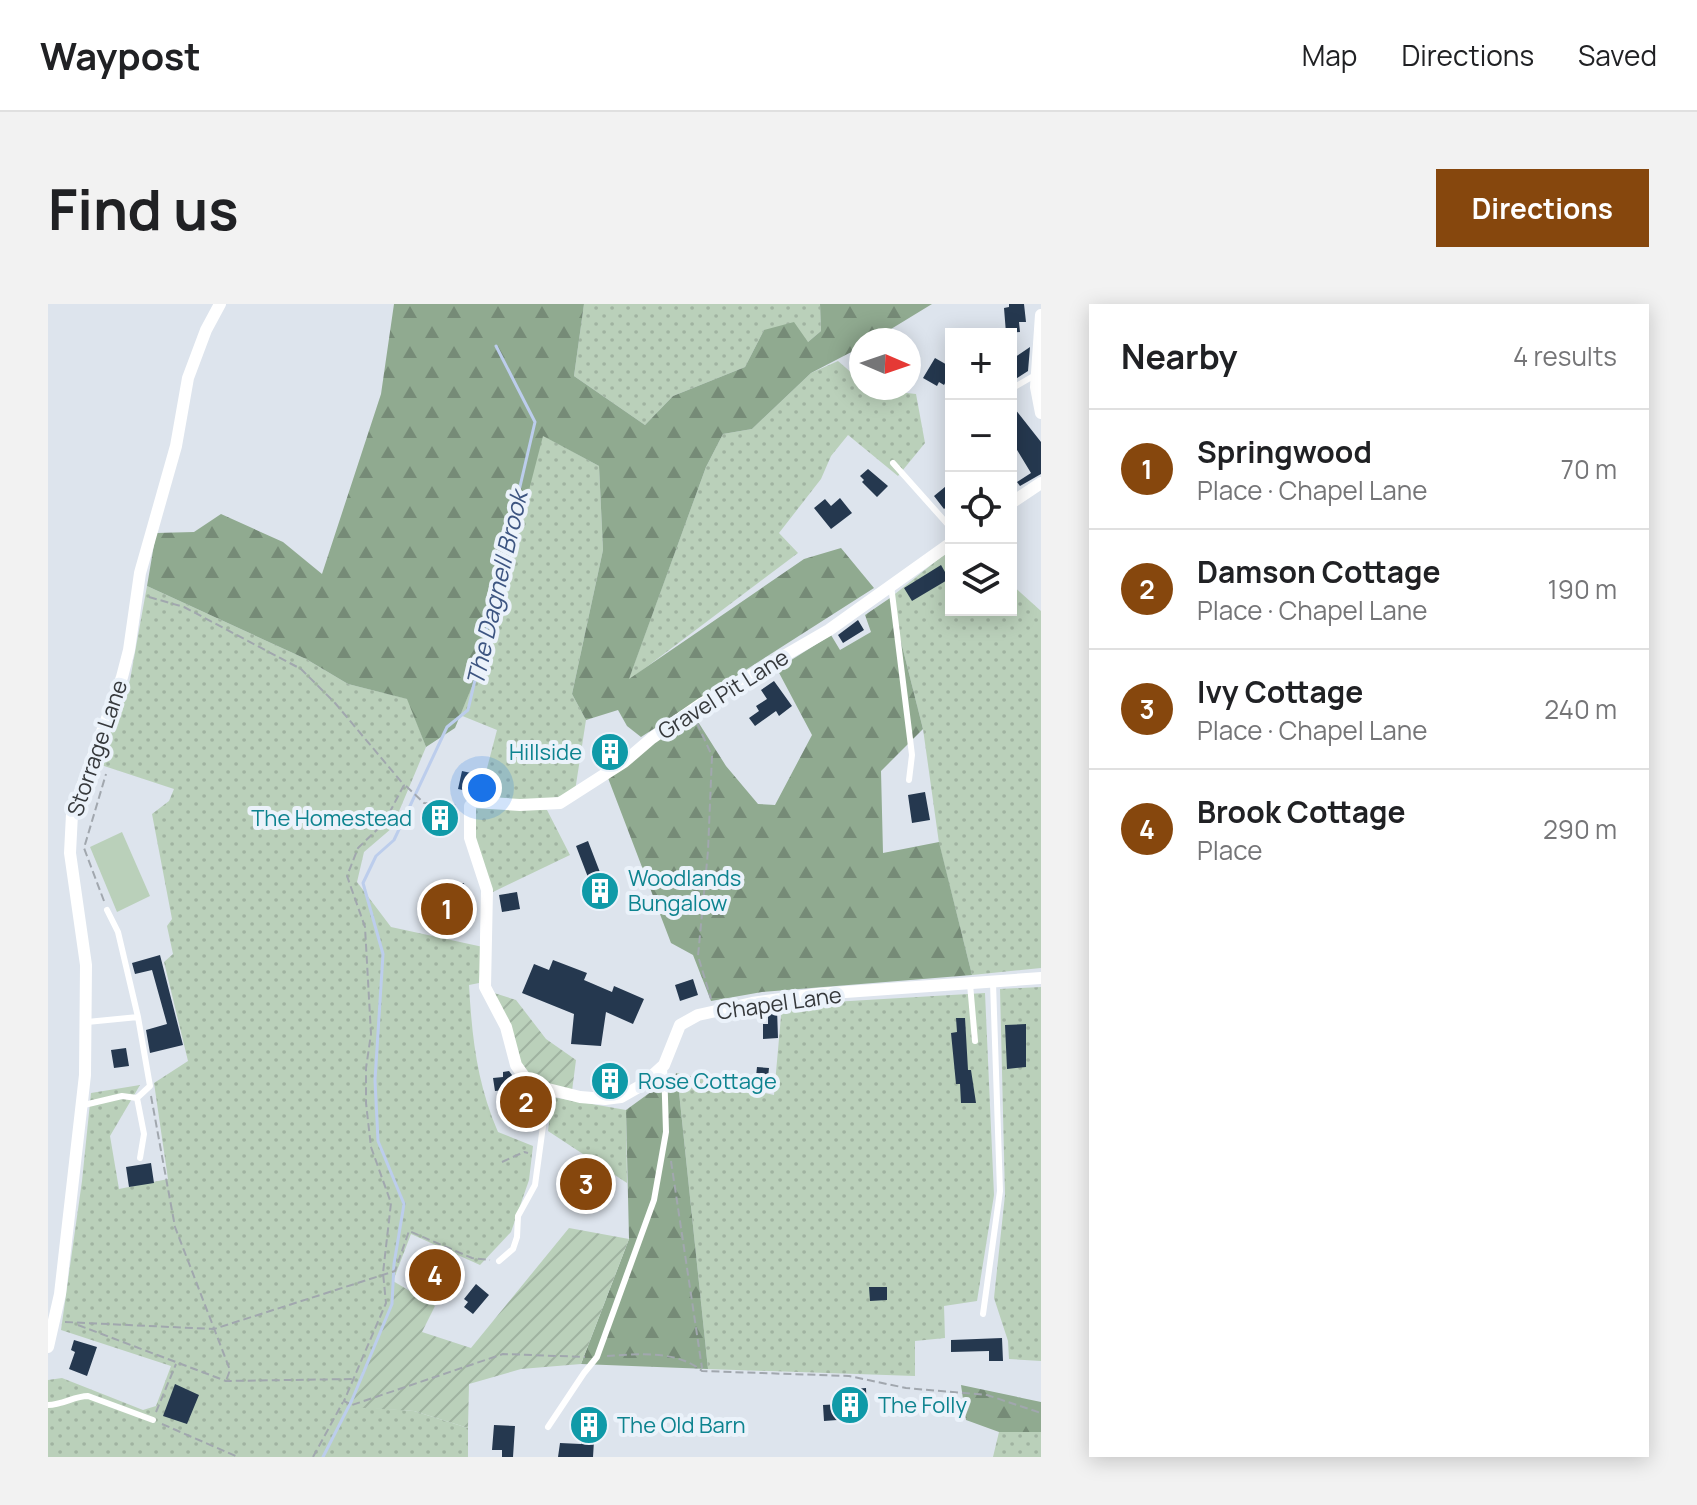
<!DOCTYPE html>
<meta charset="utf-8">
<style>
:root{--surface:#fff;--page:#f2f2f2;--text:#202124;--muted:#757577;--line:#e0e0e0;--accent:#86470d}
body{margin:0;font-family:Manrope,sans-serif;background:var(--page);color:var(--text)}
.controls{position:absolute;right:24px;top:24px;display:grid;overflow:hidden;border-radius:0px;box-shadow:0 4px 20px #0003}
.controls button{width:72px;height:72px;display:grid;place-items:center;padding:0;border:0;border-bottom:2px solid var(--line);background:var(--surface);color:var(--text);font:40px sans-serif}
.compass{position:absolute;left:801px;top:24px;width:72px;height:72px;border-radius:50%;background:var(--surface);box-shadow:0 4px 20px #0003;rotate:92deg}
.you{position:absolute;left:434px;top:484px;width:28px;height:28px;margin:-20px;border:6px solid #fff;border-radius:50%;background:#1a73e8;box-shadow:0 0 0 12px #1a73e833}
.badge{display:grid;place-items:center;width:52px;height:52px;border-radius:50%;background:var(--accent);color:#fff;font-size:26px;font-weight:700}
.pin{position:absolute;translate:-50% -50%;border:4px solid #fff;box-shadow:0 2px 8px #0006}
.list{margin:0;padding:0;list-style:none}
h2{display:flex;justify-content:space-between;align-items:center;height:104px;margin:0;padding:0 32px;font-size:34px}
h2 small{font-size:26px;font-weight:400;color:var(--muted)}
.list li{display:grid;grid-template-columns:52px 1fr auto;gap:24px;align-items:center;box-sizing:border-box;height:120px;padding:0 32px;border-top:2px solid var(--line)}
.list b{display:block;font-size:30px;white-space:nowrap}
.list p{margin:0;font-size:26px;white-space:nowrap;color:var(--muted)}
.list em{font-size:26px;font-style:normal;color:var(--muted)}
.icon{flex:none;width:44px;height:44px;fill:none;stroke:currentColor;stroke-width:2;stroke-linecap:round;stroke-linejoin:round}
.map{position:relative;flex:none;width:993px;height:1153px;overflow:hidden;border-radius:0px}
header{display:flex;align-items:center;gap:48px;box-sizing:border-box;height:112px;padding:0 40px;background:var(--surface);border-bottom:2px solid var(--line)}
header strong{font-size:38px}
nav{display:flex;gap:44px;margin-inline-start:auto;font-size:28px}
.intro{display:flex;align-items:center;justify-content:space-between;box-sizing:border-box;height:192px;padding:0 48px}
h1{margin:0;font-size:56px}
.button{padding:20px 36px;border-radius:0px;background:var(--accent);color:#fff;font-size:28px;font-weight:700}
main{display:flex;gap:48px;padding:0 48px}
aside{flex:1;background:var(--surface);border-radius:0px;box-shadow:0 4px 20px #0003}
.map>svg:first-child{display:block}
.grass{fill:url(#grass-dots)}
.forest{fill:url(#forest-firs)}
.garden{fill:url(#garden-furrows)}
.pitch{fill:#bad0ba}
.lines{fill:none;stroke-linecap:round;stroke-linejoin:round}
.stream{stroke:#bccdec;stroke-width:3}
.building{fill:#25384f}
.path{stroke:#a1a7ae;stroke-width:2;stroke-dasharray:8 4;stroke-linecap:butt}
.service{stroke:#fff;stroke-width:6}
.minor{stroke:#fff;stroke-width:12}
.labels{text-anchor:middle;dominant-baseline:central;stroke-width:8;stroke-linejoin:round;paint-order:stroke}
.street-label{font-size:22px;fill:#36393c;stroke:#ebf2fa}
.culture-label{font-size:22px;fill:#0d838f;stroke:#ebf2fa;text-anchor:start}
.water-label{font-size:24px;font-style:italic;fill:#3d5581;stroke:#ebf2fa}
</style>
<header>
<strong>Waypost</strong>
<nav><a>Map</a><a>Directions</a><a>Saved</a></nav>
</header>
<div class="intro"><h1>Find us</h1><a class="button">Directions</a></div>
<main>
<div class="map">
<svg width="993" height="1153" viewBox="0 0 993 1153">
<defs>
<pattern id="grass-dots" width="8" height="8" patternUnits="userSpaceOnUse" patternTransform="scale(2)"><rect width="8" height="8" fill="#bad0ba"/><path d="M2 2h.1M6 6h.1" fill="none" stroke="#a0b3a1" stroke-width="1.8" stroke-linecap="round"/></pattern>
<pattern id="forest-firs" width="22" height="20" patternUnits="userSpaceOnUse" patternTransform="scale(2)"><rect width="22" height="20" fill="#90aa90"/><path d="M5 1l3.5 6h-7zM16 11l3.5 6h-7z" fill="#768b77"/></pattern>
<pattern id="garden-furrows" width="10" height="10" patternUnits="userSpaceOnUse" patternTransform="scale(2)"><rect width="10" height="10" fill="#bad0ba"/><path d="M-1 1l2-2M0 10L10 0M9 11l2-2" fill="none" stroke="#a0b3a1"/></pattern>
</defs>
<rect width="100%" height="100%" fill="#dde4ed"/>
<path class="grass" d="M536 0H772L773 27 760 38 716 26 697 63 625 92 597 121 526 72Z
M790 57 813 77V84L868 90 877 139 850 172 800 131 783 152 773 175 731 229 750 249 580 377 658 163 675 130 704 125 763 69Z
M494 131 551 162 555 246 524 390 538 416 527 487C497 501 464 496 432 491L449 426 412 411 441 341Z
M903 245V306H963V280L993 307V664L924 671 891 539 875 425 842 294Z
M99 282 258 355 300 380 360 395 378 443 344 524 316 548 309 578 343 623 435 643 431 679 421 681C424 734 429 779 450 828L485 842 481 876 463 928 432 961 363 930 345 977 344 1000 301 1102 366 1107 420 1124V1153H0V1076L14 1074 95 1106 108 1102 123 1062 13 1026 34 877 43 789 92 781 62 832 71 885 120 875 106 779 140 757 116 658 125 650 119 622 124 615 104 510 121 497 126 485 50 460 82 376Z
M428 502 499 506 522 551 445 588C434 559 422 533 428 502Z
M993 683V1057L961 1055 960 1037 946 994 957 891 952 685Z
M937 689 946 891 929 997 896 1002 897 1034 867 1037V1072L660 1065 629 769 726 791 734 701Z
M504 793 578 806 579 879 500 827Z
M951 1128H993V1153H945Z"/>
<path class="forest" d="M346 0H536L526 72 597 121 625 92 697 63 716 26 746 18 760 38 773 27 772 0H884L825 36H813V43L763 69 704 125 675 130 658 163 581 375 756 255 793 244 826 284 593 433 579 422 570 406 538 416 524 390 555 246 551 162 495 132 441 341 407 424 378 443 359 395 300 380 258 355 99 282 108 229 146 228 173 210 235 238 274 270 333 90Z
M842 294 875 425 833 467 835 549 891 538 924 671 714 688 663 697 645 651 623 639 560 474 615 431 647 413 678 462 710 500 727 501 764 431 729 365 783 331 792 346 823 328 817 311Z
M629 769 660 1065 533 1060 581 935 578 806Z
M913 1081 993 1098V1128H951L918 1116Z"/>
<path class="garden" d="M443 688 468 696 498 735 528 756 524 787 496 781 475 765Z
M521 924 581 935 533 1060 473 1065 421 1080 420 1124 366 1107 300 1103 344 1000 345 977 387 1002 374 1028 423 1044Z"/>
<path class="pitch" d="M74 528 102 592 69 608 42 543Z"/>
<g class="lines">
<path class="stream" d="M275 1153 304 1096 344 1000 346 960 356 900 330 837 327 776 335 650 315 579 328 552 346 536 399 423 420 406 487 118 448 42"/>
</g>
<path class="building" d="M961 0H976L978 18H971L972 28 958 29 956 4 961 3Z
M982 43 980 67 963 78V56Z
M887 54 901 62 898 68 902 70 896 81 891 78 889 82 875 74Z
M963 100 993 138V170L972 182 969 178 983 169 963 136Z
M820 165 840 182 829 193 814 178 816 176 812 172Z
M903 178V199L896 205 886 192Z
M792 194 804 209 783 225 766 204 777 195 783 202Z
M893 261 901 275 864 297 856 284Z
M810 316 816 326 795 339 790 331Z
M726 377 744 402 731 412 728 407 707 422 701 414 711 407 708 402 719 395 713 386Z
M565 429 573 433 563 456 551 463Z
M414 467 432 471 429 483 421 481 419 487 410 485Z
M877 488 882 516 864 519 860 491Z
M394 500H403L402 528 385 527 386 514 379 513 377 510 380 503 394 504Z
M540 537 563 597 551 602 528 542Z
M416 579 417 589 405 591 408 620 393 621 389 582Z
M469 588 472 605 454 608 451 591Z
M112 651 135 741 102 749 98 726 119 720 104 666 87 670 84 659Z
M505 656 539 669 536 676 564 688 566 682 596 695 585 720 558 708 553 742 523 740 526 710 474 689 486 660 501 666Z
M645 675 650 691 632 697 627 681Z
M729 705 730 734 715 735V720H720V706Z
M908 714H917L920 766H923L928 799H913L912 780H908L903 729 909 728Z
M978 720V763L959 765 957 721Z
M78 744 81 762 66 764 63 746Z
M709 763 721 764 719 783 707 782Z
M461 767 467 775 468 785 447 787 445 774 455 773V768Z
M569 767 570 784 556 786 555 768Z
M490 790 491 805 466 806 465 791Z
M103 859 106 879 81 883 78 863Z
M540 867 552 878 536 894 524 883Z
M393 954 402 959 393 975 399 978 394 986 376 975 382 966 385 968Z
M428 980 441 991 425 1010 416 1003 420 998 416 995Z
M821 983H839V996L822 997Z
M954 1034 955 1057H941V1047L903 1048V1036Z
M26 1036 49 1043 39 1072 21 1065 27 1048 23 1046Z
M127 1080 151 1091 139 1120 115 1112Z
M818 1084 819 1109 803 1110V1115L776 1117 775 1101 794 1100 793 1086Z
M536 1103 548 1104 545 1153H510L512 1139 533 1140Z
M446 1121 467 1122 465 1153H454V1146H444Z"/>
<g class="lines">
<path class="path" d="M101 293 136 303 253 365 287 399 356 481 336 519 310 544 299 572 317 623 323 730 318 764V799L323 843 343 899 335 969 338 999 296 1097 304 1101 455 1050 537 1053
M649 419 664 452 660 547 650 652 663 695
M358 482 376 499 409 501
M56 597 36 544 58 470
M103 792 127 923 182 1066 178 1077
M623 857 654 1064
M454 858 476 848 480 849
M17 1018 166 1025 347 967 361 927 424 954 442 956
M30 1021 178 1077 305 1075
M559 1052C591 1050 628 1046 654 1067L801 1072 858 1084 939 1091 993 1109
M108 1108 128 1060
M114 1120 190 1153
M265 1153 295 1098"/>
<path class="service" d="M963 85 989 70
M845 159 903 224
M843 281 864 451 861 476
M922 680 927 737
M39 718 90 713 70 628 59 606
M89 794 102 782 90 713
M36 801 74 792 89 794 96 830 92 854
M451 957 465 945 469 933 470 912 487 881 500 785
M935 1010 952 887 945 679
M0 1101C15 1101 26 1092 40 1092L105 1116
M500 1123 536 1069 549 1053 606 896 618 828 616 761"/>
<path class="minor" d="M993 11 988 83 993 109
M963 199 993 179
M903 239 781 326 653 400 604 434 576 458 512 499 472 501 426 498 422 502V534L439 586 437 683 458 723 468 761 478 775 500 785 532 793 557 795 573 793 594 781 616 761 632 721 650 711 704 699 769 690 993 674
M0 1043 12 990 37 771 38 661 22 549 24 510 74 373 81 346 92 269 128 142 140 74 158 26 172 0"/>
</g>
<defs>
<g id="building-disc" transform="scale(2)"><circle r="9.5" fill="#0f9aa8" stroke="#ebf2fa"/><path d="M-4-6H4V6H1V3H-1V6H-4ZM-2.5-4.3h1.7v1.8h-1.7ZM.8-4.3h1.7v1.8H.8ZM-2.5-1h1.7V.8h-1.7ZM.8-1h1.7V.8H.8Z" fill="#fff"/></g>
</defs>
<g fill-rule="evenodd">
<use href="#building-disc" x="562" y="448"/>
<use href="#building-disc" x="392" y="514"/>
<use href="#building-disc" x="552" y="587"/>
<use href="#building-disc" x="562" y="777"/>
<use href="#building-disc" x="802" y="1101"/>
<use href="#building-disc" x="541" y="1121"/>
</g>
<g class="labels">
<g class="street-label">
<text transform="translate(675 390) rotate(-32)">Gravel Pit Lane</text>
<text transform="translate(49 444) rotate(-71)">Storrage Lane</text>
<text transform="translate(731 699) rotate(-8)">Chapel Lane</text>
</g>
<g class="culture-label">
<text x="534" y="448" text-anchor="end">Hillside</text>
<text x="364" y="514" text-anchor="end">The Homestead</text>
<text x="580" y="574">Woodlands<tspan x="580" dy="25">Bungalow</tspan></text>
<text x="590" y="777">Rose Cottage</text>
<text x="830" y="1101">The Folly</text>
<text x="569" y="1121">The Old Barn</text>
</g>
<g class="water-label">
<text transform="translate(448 284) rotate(-77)">The Dagnell Brook</text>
</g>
</g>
</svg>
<div class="controls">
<button>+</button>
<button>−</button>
<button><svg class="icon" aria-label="locate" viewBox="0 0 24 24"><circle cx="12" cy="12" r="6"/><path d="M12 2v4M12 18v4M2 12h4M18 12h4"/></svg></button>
<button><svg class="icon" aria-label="layers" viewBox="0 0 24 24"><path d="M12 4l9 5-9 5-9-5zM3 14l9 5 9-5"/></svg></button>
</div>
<svg class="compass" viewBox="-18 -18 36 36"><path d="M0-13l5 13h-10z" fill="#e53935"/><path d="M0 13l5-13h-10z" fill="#757577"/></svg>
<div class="you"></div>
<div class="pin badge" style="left:399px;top:605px">1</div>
<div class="pin badge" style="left:478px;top:798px">2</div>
<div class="pin badge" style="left:538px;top:880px">3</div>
<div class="pin badge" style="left:387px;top:971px">4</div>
</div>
<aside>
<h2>Nearby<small>4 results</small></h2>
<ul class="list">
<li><span class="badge">1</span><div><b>Springwood</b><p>Place · Chapel Lane</p></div><em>70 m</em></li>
<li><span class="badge">2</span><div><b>Damson Cottage</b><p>Place · Chapel Lane</p></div><em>190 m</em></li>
<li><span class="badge">3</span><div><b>Ivy Cottage</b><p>Place · Chapel Lane</p></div><em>240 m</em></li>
<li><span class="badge">4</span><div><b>Brook Cottage</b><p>Place</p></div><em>290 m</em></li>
</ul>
</aside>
</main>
